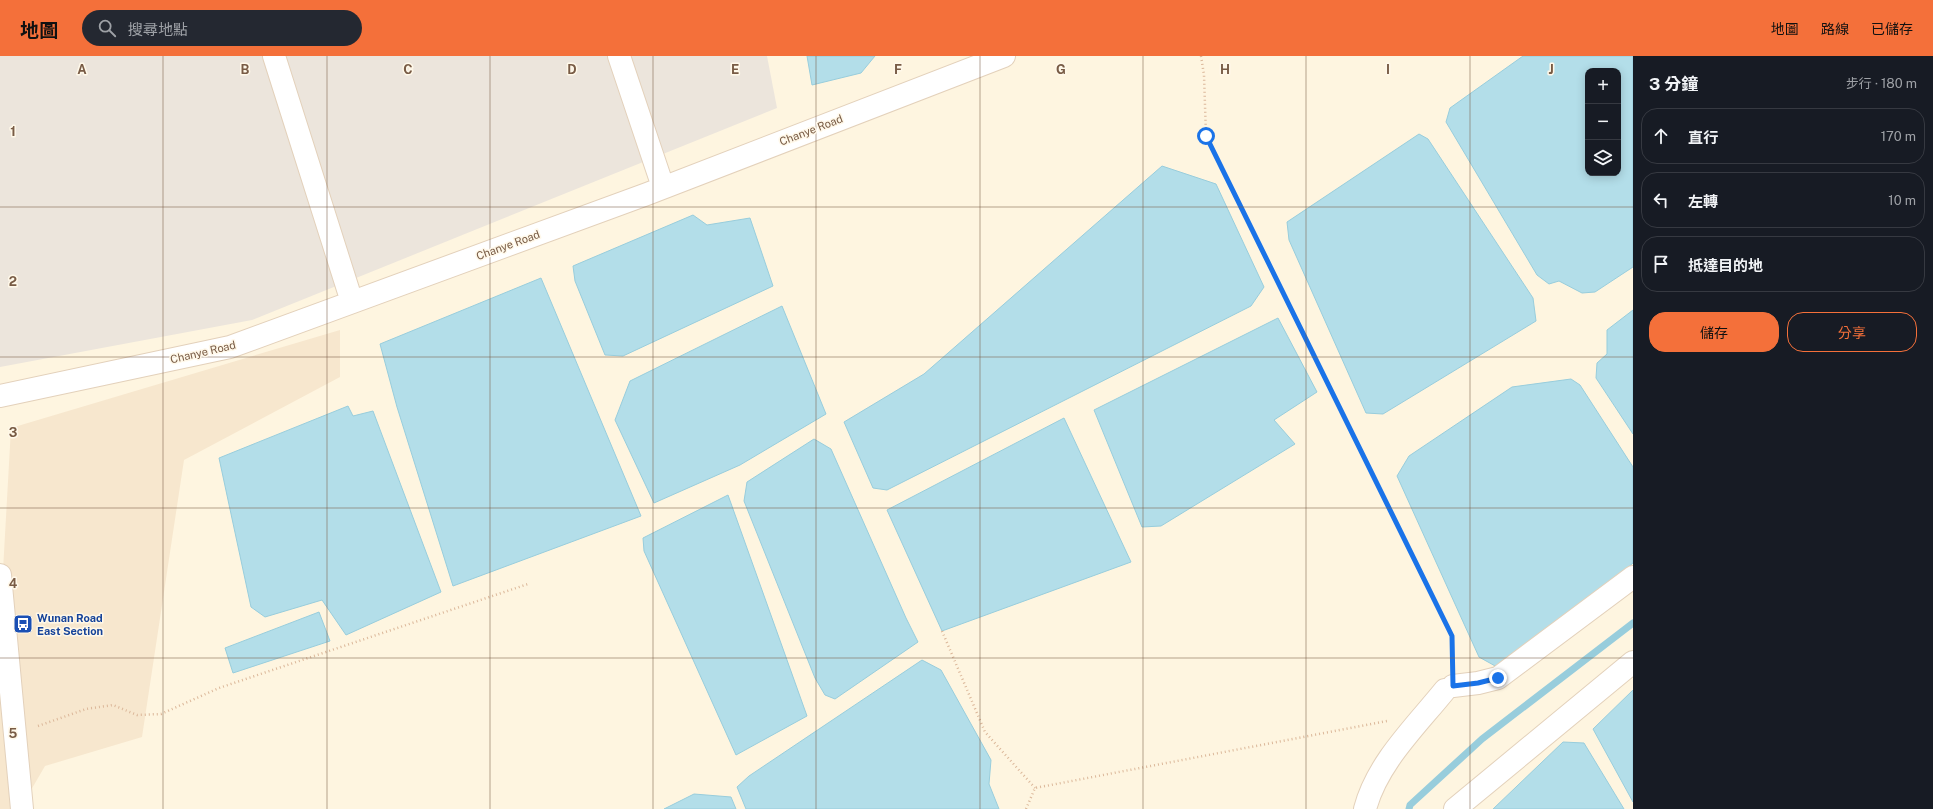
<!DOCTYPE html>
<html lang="zh-TW">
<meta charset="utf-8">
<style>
:root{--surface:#171b24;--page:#242831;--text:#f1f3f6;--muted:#9ea1a6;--line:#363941;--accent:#f4703a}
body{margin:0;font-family:"Public Sans","Noto Sans TC",sans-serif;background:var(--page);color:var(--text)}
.controls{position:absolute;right:12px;top:12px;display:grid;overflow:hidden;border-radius:8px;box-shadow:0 2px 10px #0003}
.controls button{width:36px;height:36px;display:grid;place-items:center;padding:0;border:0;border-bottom:1px solid var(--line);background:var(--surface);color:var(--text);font:20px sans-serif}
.stop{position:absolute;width:12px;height:12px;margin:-9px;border:3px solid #1a73e8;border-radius:50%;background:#fff}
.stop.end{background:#1a73e8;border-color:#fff;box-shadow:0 1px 4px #0008}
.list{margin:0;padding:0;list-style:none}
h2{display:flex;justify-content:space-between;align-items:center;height:52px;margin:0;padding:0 16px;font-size:17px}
h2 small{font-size:13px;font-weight:400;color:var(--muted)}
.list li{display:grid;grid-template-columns:26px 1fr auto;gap:12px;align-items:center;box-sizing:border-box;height:56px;margin:0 8px 8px;padding:0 8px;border:1px solid var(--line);border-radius:16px}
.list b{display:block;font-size:15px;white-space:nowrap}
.list em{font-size:13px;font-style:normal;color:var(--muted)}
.actions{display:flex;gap:8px;padding:12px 16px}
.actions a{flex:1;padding:9px 0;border:1px solid var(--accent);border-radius:16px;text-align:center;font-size:14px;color:var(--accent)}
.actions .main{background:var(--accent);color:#111}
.icon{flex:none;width:22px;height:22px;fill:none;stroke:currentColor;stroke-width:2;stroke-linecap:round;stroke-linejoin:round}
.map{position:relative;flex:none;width:1633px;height:753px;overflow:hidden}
header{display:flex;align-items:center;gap:24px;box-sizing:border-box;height:56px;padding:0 20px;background:var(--accent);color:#111}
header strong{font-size:19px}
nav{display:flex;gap:22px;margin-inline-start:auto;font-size:14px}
.search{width:280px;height:36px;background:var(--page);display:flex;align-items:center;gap:10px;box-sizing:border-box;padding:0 14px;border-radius:22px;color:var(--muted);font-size:15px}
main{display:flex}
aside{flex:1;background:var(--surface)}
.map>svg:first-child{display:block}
.residential{fill:#f7e7ce}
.industrial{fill:#ece5dc}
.water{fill:#b3dee9;stroke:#98cddc;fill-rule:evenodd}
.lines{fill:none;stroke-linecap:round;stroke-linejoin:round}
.stream{stroke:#98cddc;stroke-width:7}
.minor-casing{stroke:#e3d1bb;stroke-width:24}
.path{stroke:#dbb799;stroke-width:2.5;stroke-dasharray:1 3;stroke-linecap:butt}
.minor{stroke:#fff;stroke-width:22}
.route{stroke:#1a73e8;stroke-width:5}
.grid{fill:none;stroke:#785b45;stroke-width:1;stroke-opacity:0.55}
.labels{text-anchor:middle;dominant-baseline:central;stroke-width:3;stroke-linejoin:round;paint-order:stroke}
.street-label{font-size:11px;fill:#785b45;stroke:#fff8e9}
.transit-label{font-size:11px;font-weight:bold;fill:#164399;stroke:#fff8e9;text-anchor:start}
.grid-label{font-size:13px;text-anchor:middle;font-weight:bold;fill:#785b45;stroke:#fff8e9;stroke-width:3;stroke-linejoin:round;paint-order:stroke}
</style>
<header>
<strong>地圖</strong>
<div class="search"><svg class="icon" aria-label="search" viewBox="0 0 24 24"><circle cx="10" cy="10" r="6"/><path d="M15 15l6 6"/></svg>搜尋地點</div>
<nav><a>地圖</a><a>路線</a><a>已儲存</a></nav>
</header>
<main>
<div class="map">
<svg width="1633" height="753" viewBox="0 0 1633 753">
<rect width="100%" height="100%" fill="#fef5e0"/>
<path class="residential" d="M340 274V321L184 404 142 681 45 710 20 753H0V568L11 372Z"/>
<path class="industrial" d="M0 0H767L777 52 252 264 0 311Z"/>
<path class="water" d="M807 0H875L861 17 812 29Z
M1523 0H1633V211L1595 236 1582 237 1559 225 1549 228 1537 219 1446 66 1450 52ZM1588 15H1618V117H1588Z
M1419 78 1428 83 1533 242 1536 265 1383 358 1366 357 1289 184 1287 166Z
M1162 110 1216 128 1264 231 1251 250 887 434 873 432 844 366 924 318Z
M693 159 707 169 750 162 773 230 623 300 605 299 575 225 573 210Z
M541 222 641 460 453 530 397 351 380 288Z
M782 250 826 358 740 409 654 447 615 364 630 325Z
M1633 254V378L1596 322 1597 307 1607 298V274Z
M1278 262 1317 336 1274 364 1295 388 1161 470 1142 471 1094 354Z
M1571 323 1580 329 1633 411V507L1506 616 1479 601 1397 420 1409 400 1512 331Z
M348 350 353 360 373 355 441 536 346 579 322 544 265 561 251 551 219 402Z
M1064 362 1131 506 942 575 887 454Z
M814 383 831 393 906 562 918 586 835 643 825 639 815 622 744 445 747 426Z
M728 439 807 660 736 699 644 495 643 482Z
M319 556 330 585 233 617 225 592Z
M922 604 941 614 991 704 989 728 999 753H746L737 731 749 720Z
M1633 634V746L1593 673Z
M1563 686 1584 687 1624 753H1493Z
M694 738 731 741 736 753H664Z"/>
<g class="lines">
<path class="stream" d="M1409 753 1410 749 1482 683 1633 567"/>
<g class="minor-casing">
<path id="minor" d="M274 0 352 246
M619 0 663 131
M0 340 230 291 647 138 1004 0
M0 519 22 753
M1453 630 1478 627 1498 622 1633 521
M1365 753C1377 707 1416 670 1445 634
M1455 753 1633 606"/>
</g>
<path class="path" d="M1201 0 1204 19 1206 80 1452 580V606
M942 575 985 676 1035 732
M38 670 86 653 113 649 137 659 161 658 219 632 528 528
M1026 753 1035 732 1387 665"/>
<use href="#minor" class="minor"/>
</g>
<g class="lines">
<path class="route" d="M1206 80 1452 580 1453 630 1478 627 1498 622"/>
</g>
<path class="grid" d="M163 0V753M327 0V753M490 0V753M653 0V753M816 0V753M980 0V753M1143 0V753M1306 0V753M1470 0V753M0 151H1633M0 301H1633M0 452H1633M0 602H1633"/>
<defs>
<g id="bus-square" transform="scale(1)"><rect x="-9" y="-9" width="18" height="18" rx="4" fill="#1a4fb4" stroke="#fff8e9"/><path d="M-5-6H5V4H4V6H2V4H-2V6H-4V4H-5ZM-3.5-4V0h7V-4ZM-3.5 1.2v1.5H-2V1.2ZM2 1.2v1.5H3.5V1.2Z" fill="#fff"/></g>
</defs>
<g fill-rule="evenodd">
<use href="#bus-square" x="23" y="568"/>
</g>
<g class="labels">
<g class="street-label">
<text transform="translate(811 74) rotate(-21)">Chanye Road</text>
<text transform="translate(508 189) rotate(-20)">Chanye Road</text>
<text transform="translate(203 296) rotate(-13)">Chanye Road</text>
</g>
<g class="transit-label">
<text x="37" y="562">Wunan Road<tspan x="37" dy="13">East Section</tspan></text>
</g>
</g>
<g class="grid-label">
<text x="82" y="18">A</text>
<text x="245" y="18">B</text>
<text x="408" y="18">C</text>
<text x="572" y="18">D</text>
<text x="735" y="18">E</text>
<text x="898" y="18">F</text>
<text x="1061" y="18">G</text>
<text x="1225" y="18">H</text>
<text x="1388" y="18">I</text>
<text x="1551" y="18">J</text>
<text x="13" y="80">1</text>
<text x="13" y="230">2</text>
<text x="13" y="381">3</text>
<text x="13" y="532">4</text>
<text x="13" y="682">5</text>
</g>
</svg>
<div class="controls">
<button>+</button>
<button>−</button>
<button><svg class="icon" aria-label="layers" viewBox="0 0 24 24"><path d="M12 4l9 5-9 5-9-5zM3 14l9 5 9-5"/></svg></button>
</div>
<div class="stop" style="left:1206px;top:80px"></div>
<div class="stop end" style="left:1498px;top:622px"></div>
</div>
<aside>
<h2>3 分鐘<small>步行 · 180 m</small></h2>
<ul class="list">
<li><svg class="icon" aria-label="ahead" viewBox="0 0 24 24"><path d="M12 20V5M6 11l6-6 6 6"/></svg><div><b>直行</b></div><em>170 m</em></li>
<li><svg class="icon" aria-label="left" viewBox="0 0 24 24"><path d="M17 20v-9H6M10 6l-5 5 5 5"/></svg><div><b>左轉</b></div><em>10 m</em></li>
<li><svg class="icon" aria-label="arrive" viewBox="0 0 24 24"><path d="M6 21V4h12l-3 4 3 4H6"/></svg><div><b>抵達目的地</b></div></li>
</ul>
<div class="actions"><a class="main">儲存</a><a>分享</a></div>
</aside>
</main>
